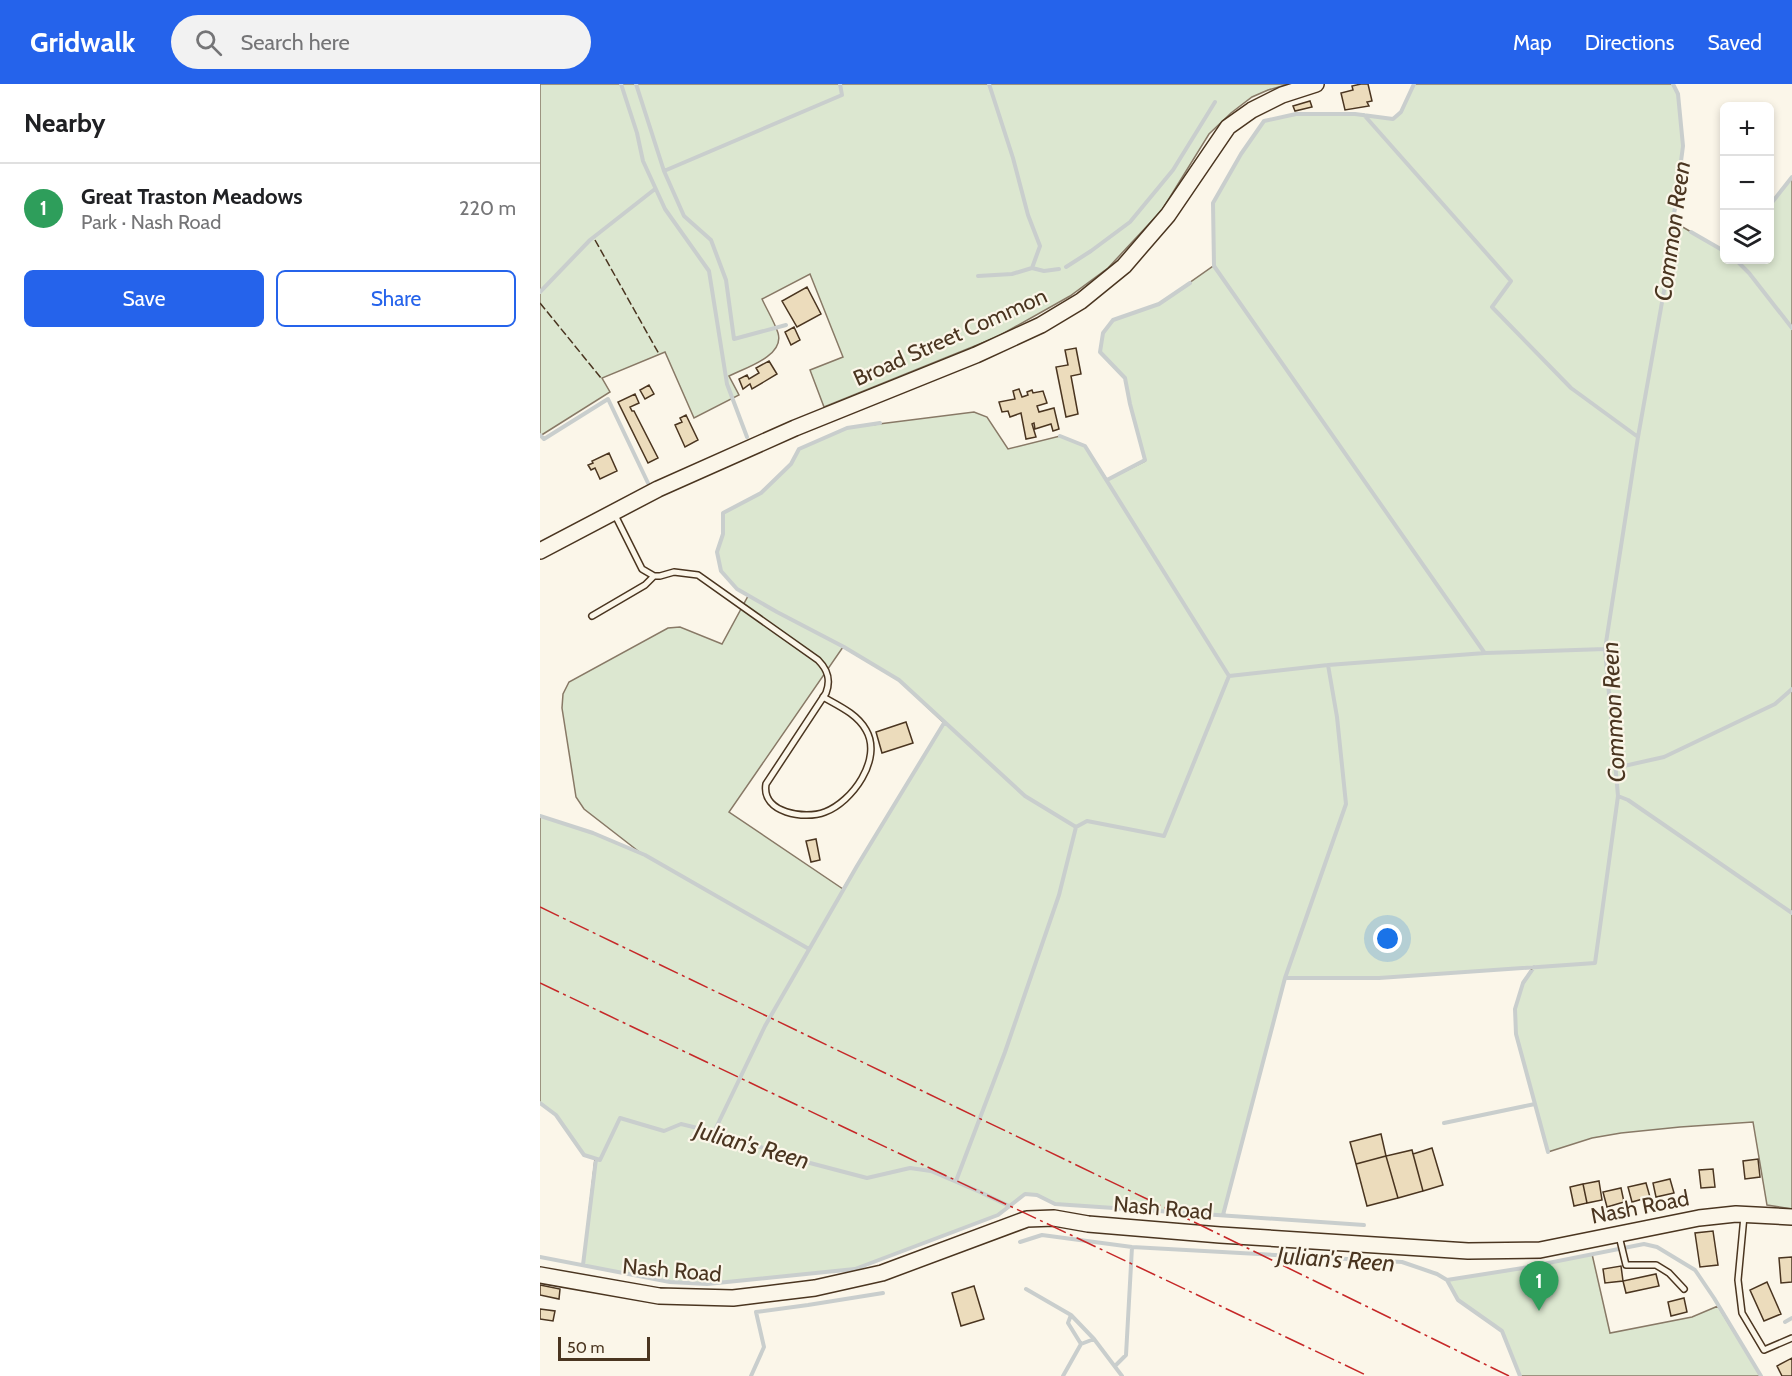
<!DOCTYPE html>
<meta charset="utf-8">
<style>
:root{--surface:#fff;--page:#f2f2f2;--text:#202124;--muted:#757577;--line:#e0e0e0;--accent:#2563eb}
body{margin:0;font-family:Cabin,sans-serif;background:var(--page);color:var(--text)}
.controls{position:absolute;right:18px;top:18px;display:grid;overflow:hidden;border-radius:9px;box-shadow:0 3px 9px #0003}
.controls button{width:54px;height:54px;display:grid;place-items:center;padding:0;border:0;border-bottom:2px solid var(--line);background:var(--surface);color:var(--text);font:30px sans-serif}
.scale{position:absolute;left:18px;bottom:15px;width:92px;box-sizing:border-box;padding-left:6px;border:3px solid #4a3520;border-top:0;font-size:16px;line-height:21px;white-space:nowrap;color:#4a3520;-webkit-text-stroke:4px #fbf6e9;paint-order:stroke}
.you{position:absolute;left:848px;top:855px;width:21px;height:21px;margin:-15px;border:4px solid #fff;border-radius:50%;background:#1a73e8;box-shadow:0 0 0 9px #1a73e833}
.badge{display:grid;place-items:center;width:39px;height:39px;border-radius:50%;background:var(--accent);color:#fff;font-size:20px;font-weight:700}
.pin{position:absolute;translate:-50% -50px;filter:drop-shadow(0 2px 3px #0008)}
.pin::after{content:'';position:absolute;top:32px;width:21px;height:18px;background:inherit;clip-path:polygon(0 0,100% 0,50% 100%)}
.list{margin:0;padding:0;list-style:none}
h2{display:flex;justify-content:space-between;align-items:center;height:78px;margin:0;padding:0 24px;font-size:26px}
h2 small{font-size:20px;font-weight:400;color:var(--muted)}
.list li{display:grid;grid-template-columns:39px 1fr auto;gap:18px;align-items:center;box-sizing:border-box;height:90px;padding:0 24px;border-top:2px solid var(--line)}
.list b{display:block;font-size:22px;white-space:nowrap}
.list p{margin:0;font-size:20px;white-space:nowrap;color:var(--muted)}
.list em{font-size:20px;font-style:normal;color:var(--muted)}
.actions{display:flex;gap:12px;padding:18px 24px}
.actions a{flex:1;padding:14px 0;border:2px solid var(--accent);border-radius:9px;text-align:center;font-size:21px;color:var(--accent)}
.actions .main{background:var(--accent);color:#fff}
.icon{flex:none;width:33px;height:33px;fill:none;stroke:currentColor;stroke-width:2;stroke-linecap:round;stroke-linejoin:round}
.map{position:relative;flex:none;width:1252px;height:1292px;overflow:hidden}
header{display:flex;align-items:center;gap:36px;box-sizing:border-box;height:84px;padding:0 30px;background:var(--accent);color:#fff}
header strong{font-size:28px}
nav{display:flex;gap:33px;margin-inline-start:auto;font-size:21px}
.search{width:420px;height:54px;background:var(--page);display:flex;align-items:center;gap:15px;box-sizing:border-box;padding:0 21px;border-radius:33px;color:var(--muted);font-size:22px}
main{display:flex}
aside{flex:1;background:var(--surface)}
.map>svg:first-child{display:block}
.green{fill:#dce7d0;stroke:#887966;stroke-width:1.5;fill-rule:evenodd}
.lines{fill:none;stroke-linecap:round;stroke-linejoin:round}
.stream{stroke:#c9cecd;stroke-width:4}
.building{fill:#ecdcbc;stroke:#4a3520;stroke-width:1.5}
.lane-casing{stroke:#4a3520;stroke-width:8}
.secondary-casing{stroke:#4a3520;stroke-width:18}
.lane{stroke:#fbf6e9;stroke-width:5}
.secondary{stroke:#fbf6e9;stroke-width:15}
.fence{stroke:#4a3520;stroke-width:1.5;stroke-dasharray:8 3;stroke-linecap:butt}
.power{stroke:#c62828;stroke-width:1.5;stroke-dasharray:21 4.5 3 4.5;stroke-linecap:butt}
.labels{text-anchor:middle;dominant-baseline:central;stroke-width:4.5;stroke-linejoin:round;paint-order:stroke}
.street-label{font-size:22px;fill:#4a3520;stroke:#fbf6e9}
.water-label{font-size:24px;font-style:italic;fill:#4a3520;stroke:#fbf6e9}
</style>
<header>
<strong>Gridwalk</strong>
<div class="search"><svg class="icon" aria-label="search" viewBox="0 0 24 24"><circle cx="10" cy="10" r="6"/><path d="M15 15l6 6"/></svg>Search here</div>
<nav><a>Map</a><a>Directions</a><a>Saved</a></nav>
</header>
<main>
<aside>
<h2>Nearby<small></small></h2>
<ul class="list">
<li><span class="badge" style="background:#2e9e5b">1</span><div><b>Great Traston Meadows</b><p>Park · Nash Road</p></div><em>220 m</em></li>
</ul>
<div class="actions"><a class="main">Save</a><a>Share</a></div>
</aside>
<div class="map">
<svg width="1252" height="1292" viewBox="0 0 1252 1292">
<rect width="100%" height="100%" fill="#fbf6e9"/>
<path class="green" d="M0 0H749L728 6 712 13 691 29 669 50 622 126 568 184 530 212 457 253 284 323 270 286 303 273 270 190 222 215C227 226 234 237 238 249 245 272 205 284 189 292L199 311 154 334 125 268 62 294 70 308 0 352Z
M874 0H1133L1138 10 1143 62 1134 138 1184 167V176H1230V121L1252 93V1125L1227 1121 1213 1038 1140 1043 1081 1049 1052 1054 1008 1068 976 950 975 925 983 899 993 883 839 894H745L683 1131 515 1120 497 1111 485 1110 458 1131 315 1185 167 1200 130 1198 43 1181 55 1075 44 1071 16 1031 0 1019V732L53 749 102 770 44 725 36 713 22 624 23 610 29 598 128 544 140 543 182 560 208 512 197 505 181 487 177 468 183 450V429L221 409 251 380 259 365 307 344 434 328 447 333 468 365 520 352 545 362 567 396 605 377 590 320 585 294 560 268 563 249 573 236 619 220 673 182V119L701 70 724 37 756 30H815L853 35 861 28ZM303 563 359 596 404 639 303 805 189 728Z
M1052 1170 1070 1249 1152 1233 1178 1222 1221 1292H980L962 1247 918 1216 907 1196 983 1184Z"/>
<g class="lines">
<path class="stream" d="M81 0 97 49 103 77 125 125 169 187 187 300 207 353
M96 0 124 87 144 132 171 156 186 196 194 255 246 241
M874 0 861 28 853 35 815 30H756L724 37 701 70 673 119 674 182 944 568
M824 31 971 197 952 223 1031 304 1098 353
M124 87 302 11 300 0
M1230 121 1252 93
M1151 148 1184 167
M1196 176 1209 189 1252 244
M526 183 551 167 590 138 633 86 675 18
M492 184 504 187 519 185
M438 192 472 190 492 184 500 162 488 131 473 74 449 0
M0 208 50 156 115 105
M340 339 307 344 259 365 251 380 221 409 183 429V450L177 468 181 487 197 505 237 528 304 563 359 596 485 712 536 743
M0 351 4 355 68 315 108 399
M520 352 545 362 689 592
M567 396 605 376 590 320 585 294 560 268 563 249 573 236 619 220 650 199
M1075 684 1124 673 1235 620 1252 605
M1078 712 1088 716 1252 829
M0 732 53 749 105 771 269 865
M994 883 983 899 975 925 976 950 1008 1068
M745 894H839L1055 879 1078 712 1065 565 1098 353 1124 207 1143 62 1138 10 1133 0
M0 1019 16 1031 44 1071 60 1076 80 1034 124 1047 141 1040 174 1048 270 1079 327 1094 370 1084 391 1087 440 1108 469 1122
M904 1039 995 1020
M174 1048 225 942 317 782 404 639
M416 1097 465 968 519 811 536 743 547 737 624 752 689 592 788 581 945 569 1065 565
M683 1131 745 894 806 720 797 633 788 581
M480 1158 502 1151 592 1163 862 1178 897 1190 907 1196 983 1184 1104 1160 1117 1163 1155 1186 1174 1214 1221 1292
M0 1173 130 1198 167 1200 315 1185 458 1131 485 1110 497 1111 515 1120 824 1141
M43 1181 56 1075
M907 1196 918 1216 962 1247 980 1292
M486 1205 531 1231 554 1255 582 1292
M531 1231 528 1239 541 1260
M1245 1238 1252 1234
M575 1282 586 1271 592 1163
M211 1292 224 1263 216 1228 268 1221 343 1209
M523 1292 541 1260 554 1255"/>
</g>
<path class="building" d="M821 0H828L832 17 827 18 829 22 805 26 801 9 813 6 812 2Z
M770 17 772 23 755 27 753 22Z
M267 203 281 230 257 243 242 217Z
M254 243 260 256 251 261 245 248Z
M536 264 541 290 531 292 538 330 526 333 516 283 528 281 525 266Z
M229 277 237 290 212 305 210 300 203 305 199 295 207 291 209 295 219 289 216 284Z
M109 301 114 310 105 315 100 306Z
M479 305 482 313 488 311 487 308 492 306 493 309 503 307 507 319 497 322 499 328 514 324 519 345 513 347 511 340 495 345 494 339 492 340 496 353 486 355 481 329 470 333 468 327 462 328 459 318 475 315 473 307Z
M95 310 99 319 90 323 92 327H94L118 374 108 379 78 318Z
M146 331 158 356 145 363 135 341 142 338 140 334Z
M69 369 77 387 60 395 55 384 51 386 48 381 53 379 52 377Z
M366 638 373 659 342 669 336 648Z
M276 755 280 776 271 778 266 757Z
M841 1050 846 1072 816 1080 810 1058Z
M892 1064 903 1101 883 1107 873 1070Z
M872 1066 883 1107 858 1114 846 1072Z
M846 1072 858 1114 827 1122 816 1080Z
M1218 1075 1220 1093 1205 1095 1203 1077Z
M1173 1085 1175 1103 1161 1104 1159 1086Z
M1130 1095 1134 1109 1116 1113 1113 1099Z
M1059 1097 1062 1116 1047 1119 1043 1100Z
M1106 1099 1110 1113 1092 1118 1088 1103Z
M1043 1100 1047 1119 1034 1122 1030 1103Z
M1081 1104 1084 1118 1067 1123 1063 1108Z
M1173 1147 1178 1181 1160 1183 1155 1149Z
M1252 1173V1198L1241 1199 1239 1174Z
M1081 1182 1083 1197 1065 1199 1063 1185Z
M1116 1190 1119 1202 1086 1209 1083 1197Z
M1227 1198 1241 1230 1224 1237 1210 1206Z
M0 1201 20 1205 19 1215 0 1211Z
M434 1202 444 1235 421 1242 412 1209Z
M1144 1214 1147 1228 1131 1232 1128 1218Z
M0 1225 15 1227 13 1237 0 1235Z
M1252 1274V1292H1242L1237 1282Z"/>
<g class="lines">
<g class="lane-casing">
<path id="lane" d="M74 429 102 485 114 492H120L134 488 158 491 278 576C288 586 291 596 286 609L226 700C221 729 265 736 285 728 312 718 343 675 326 646 317 630 299 622 283 613
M52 532 105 501 114 492
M1204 1132 1198 1196 1202 1229 1224 1266 1252 1254
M1079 1152 1086 1181H1116L1129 1189 1144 1205"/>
</g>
<g class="secondary-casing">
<path id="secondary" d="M0 467 118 405 255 344 436 271 501 241 541 217 584 182 628 131 688 43 712 26 742 11 776 0
M0 1191 119 1212 193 1214 275 1204 342 1189 487 1135 514 1134 548 1140 680 1151 928 1167 1000 1166 1159 1134 1196 1130 1252 1133"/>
</g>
<use href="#lane" class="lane"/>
<use href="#secondary" class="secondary"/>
<path class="fence" d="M55 156 119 270
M0 219 61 294"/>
<path class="power" d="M0 823 607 1115 969 1292
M0 899 828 1292"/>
</g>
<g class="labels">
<g class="street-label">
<text transform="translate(410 253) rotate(-24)">Broad Street Common</text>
<text transform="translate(1100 1123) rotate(-11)">Nash Road</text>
<text transform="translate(623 1124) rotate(5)">Nash Road</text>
<text transform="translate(132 1186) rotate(5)">Nash Road</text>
</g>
<g class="water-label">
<text transform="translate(1132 147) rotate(-82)">Common Reen</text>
<text transform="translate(1073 628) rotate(-93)">Common Reen</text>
<text transform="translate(212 1061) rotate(16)">Julian's Reen</text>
<text transform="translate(796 1175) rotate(4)">Julian's Reen</text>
</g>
</g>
</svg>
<div class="controls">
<button>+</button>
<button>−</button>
<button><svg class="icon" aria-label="layers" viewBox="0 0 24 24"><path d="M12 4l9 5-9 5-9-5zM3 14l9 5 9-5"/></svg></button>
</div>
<div class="scale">50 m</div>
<div class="you"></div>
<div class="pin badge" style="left:999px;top:1227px;background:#2e9e5b">1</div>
</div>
</main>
